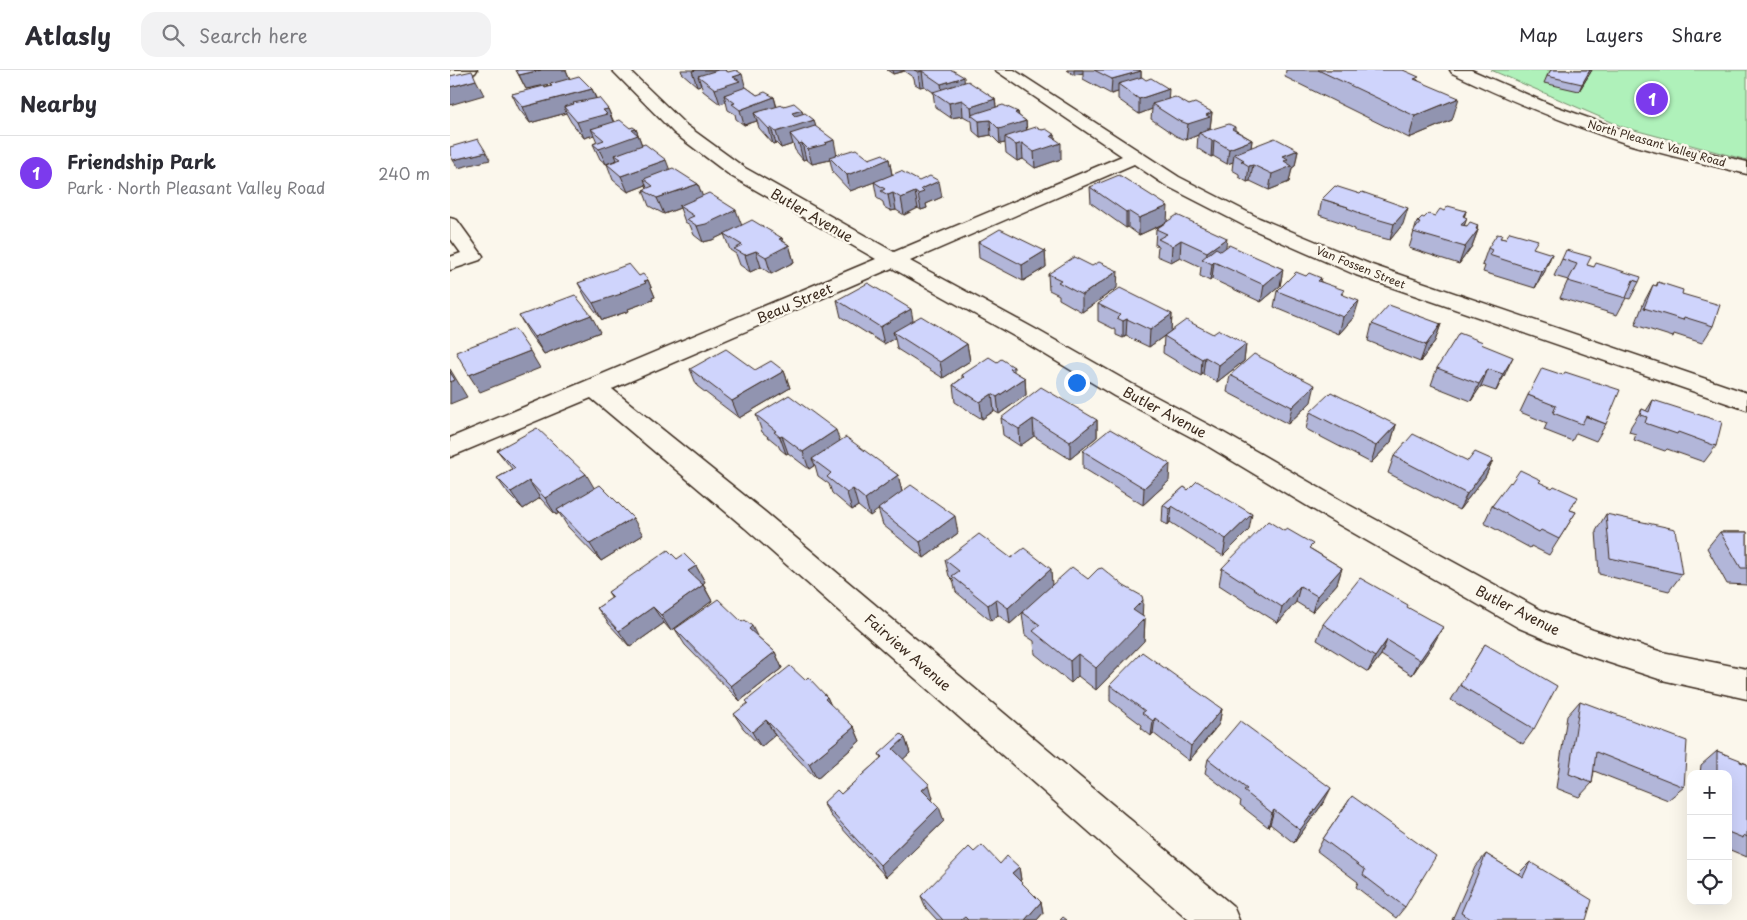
<!DOCTYPE html>
<meta charset="utf-8">
<style>
:root{--surface:#fff;--page:#f2f2f3;--text:#2b2b33;--muted:#7c7c81;--line:#e1e1e2;--accent:#7c3aed}
body{margin:0;font-family:"Playpen Sans",sans-serif;background:var(--page);color:var(--text)}
.controls{position:absolute;right:15px;bottom:15px;display:grid;overflow:hidden;border-radius:10px;box-shadow:0 5px 20px #0002}
.controls button{width:45px;height:45px;display:grid;place-items:center;padding:0;border:0;border-bottom:1px solid var(--line);background:var(--surface);color:var(--text);font:25px sans-serif}
.you{position:absolute;left:626px;top:312px;width:18px;height:18px;margin:-12px;border:4px solid #fff;border-radius:50%;background:#1a73e8;box-shadow:0 0 0 8px #1a73e833}
.badge{display:grid;place-items:center;width:32px;height:32px;border-radius:50%;background:var(--accent);color:#fff;font-size:16px;font-weight:700}
.pin{position:absolute;translate:-50% -50%;border:2px solid #fff;box-shadow:0 1px 5px #0006}
.list{margin:0;padding:0;list-style:none}
h2{display:flex;justify-content:space-between;align-items:center;height:65px;margin:0;padding:0 20px;font-size:21px}
h2 small{font-size:16px;font-weight:400;color:var(--muted)}
.list li{display:grid;grid-template-columns:32px 1fr auto;gap:15px;align-items:center;box-sizing:border-box;height:75px;padding:0 20px;border-top:1px solid var(--line)}
.list b{display:block;font-size:19px;white-space:nowrap}
.list p{margin:0;font-size:16px;white-space:nowrap;color:var(--muted)}
.list em{font-size:16px;font-style:normal;color:var(--muted)}
.icon{flex:none;width:28px;height:28px;fill:none;stroke:currentColor;stroke-width:2;stroke-linecap:round;stroke-linejoin:round}
.map{position:relative;flex:none;width:1297px;height:850px;overflow:hidden}
header{display:flex;align-items:center;gap:30px;box-sizing:border-box;height:70px;padding:0 25px;background:var(--surface);border-bottom:1px solid var(--line)}
header strong{font-size:24px}
nav{display:flex;gap:28px;margin-inline-start:auto;font-size:18px}
.search{width:350px;height:45px;background:var(--page);display:flex;align-items:center;gap:12px;box-sizing:border-box;padding:0 18px;border-radius:15px;color:var(--muted);font-size:19px}
main{display:flex}
aside{flex:1;background:var(--surface)}
.map>svg:first-child{display:block}
.green{fill:#aff1ba;stroke:#758e6c}
.lines{fill:none;stroke-linecap:round;stroke-linejoin:round}
.minor-casing{stroke:#3b2a1e;stroke-width:3}
.minor{fill:#fbf7ec;fill-rule:evenodd}
.wall{fill:#b2b6d9;stroke:#3b2a1e}
.shaded-wall{fill:#9194b0;stroke:#3b2a1e}
.building{fill:#cfd4fc;stroke:#3b2a1e}
.labels{text-anchor:middle;dominant-baseline:central;stroke-width:5;stroke-linejoin:round;paint-order:stroke}
.far-street-label{font-size:11px;fill:#3b2a1e;stroke:#fbf7ec}
.street-label{font-size:14px;fill:#3b2a1e;stroke:#fbf7ec}
</style>
<header>
<strong>Atlasly</strong>
<div class="search"><svg class="icon" aria-label="search" viewBox="0 0 24 24"><circle cx="10" cy="10" r="6"/><path d="M15 15l6 6"/></svg>Search here</div>
<nav><a>Map</a><a>Layers</a><a>Share</a></nav>
</header>
<main>
<aside>
<h2>Nearby<small></small></h2>
<ul class="list">
<li><span class="badge">1</span><div><b>Friendship Park</b><p>Park · North Pleasant Valley Road</p></div><em>240 m</em></li>
</ul>
</aside>
<div class="map">
<svg width="1297" height="850" viewBox="0 0 1297 850">
<rect width="100%" height="100%" fill="#fbf7ec"/>
<filter id="ink" filterUnits="userSpaceOnUse"><feTurbulence type="fractalNoise" baseFrequency=".02" numOctaves="2"/><feDisplacementMap in="SourceGraphic" scale="10" xChannelSelector="R" yChannelSelector="G"/><feConvolveMatrix kernelMatrix="1 2 1 2 8 2 1 2 1" color-interpolation-filters="sRGB"/></filter>
<g filter="url(#ink)">
<path class="green" d="M1041 0H1297V90L1173 57Z"/>
<g class="lines">
<g class="minor-casing">
<path id="minor" d="M0 0H27L25 3 0 9Z
M162 0H179L236 55 295 98 444 182 672 86 545 0H564L729 107 809 148 922 195 1297 323V340L906 205 795 156 715 115 684 94 460 191 587 260 682 314 774 363 899 435 1091 540 1143 560 1212 582 1297 599V629L1212 610 1126 582 1069 558 879 449 756 375 664 326 571 270 442 198 162 319 315 442 783 836 789 850H739L295 458 141 328 0 387V368L426 189 281 106 224 63Z
M1000 0H1021L1099 34 1189 66 1297 92V104C1256 94 1215 85 1175 73 1116 54 1059 30 1002 3Z
M0 148 7 150 33 186 30 190 0 200V187L11 183 0 168Z"/>
</g>
<use href="#minor" class="minor"/>
</g>
<path class="wall" d="M66 0H116L120 9 142 19 146 28 158 39 164 52 180 58 186 59 192 75 219 99 248 114 252 126 291 155 332 168 333 171 339 175 344 192 321 204 311 197 300 202 290 195 286 184 280 180 274 164 262 170 253 172 244 165 240 155 235 152 230 138 214 144 199 136 193 120 197 118 196 115 178 122 163 110 157 94 167 90 156 94 150 89 143 74 147 72 144 65 134 68 121 52 116 43 80 53 69 39 62 24 101 16 100 14 76 19Z
M231 0H276L277 1 296 17 307 25 324 27 327 37 334 36 353 44 364 50 365 56 387 85 419 89H439L442 104 492 127 476 134 477 138 471 140 468 138 454 145 446 140 441 141 434 137 433 132 427 128 424 112 400 121 383 103 380 90 362 94 356 89 353 90 345 80 343 74 331 78 326 73 323 74 309 58 307 51 294 55 286 49 285 44 278 40 276 32 270 34 253 21 251 15 247 16 232 3Z
M437 0H502L514 12 545 29 546 37 568 42 569 46 576 51 577 60H592L605 65V69L611 89 585 98 573 89 567 91 556 83 555 73 550 74 541 65 530 67 523 61 522 51 513 46 501 48 485 37 483 22 474 16 470 17 465 14 464 8 454 1 443 4Z
M617 0H689L691 1V7L719 29 762 42 760 58H758V60L785 57V60L802 70 801 78 848 80 845 96 842 98 839 112 819 120 800 111 797 112 789 107V104L782 100 783 92 777 94 763 86 761 87 747 78 748 65 736 70 726 66 701 49 702 39 689 44 668 29V22L661 24 633 9V3L624 5Z
M836 0H953L968 10 1002 50 959 68 835 7Z
M1101 0H1142L1129 21 1094 13 1097 6Z
M640 117 776 177 833 199 830 216 811 232 762 209 760 211 750 206 751 197 730 187 721 192 707 186 708 176 705 175 706 159 713 154 689 165 678 157 676 158 641 133Z
M872 129 953 154 940 170 905 161V159L893 154V153L869 145Z
M994 141H1016L1014 147 1017 148 1014 156H1017L1028 155 1027 160H1028L1022 176 1009 194 959 178 967 152 985 146Z
M1051 168 1084 179 1095 201 1085 218 1033 202 1035 196 1032 195 1038 178Z
M528 172 595 181 596 197 573 211 529 188Z
M1112 189 1137 195 1189 212 1180 229 1176 228 1167 245 1110 228 1118 210 1104 206Z
M598 204 667 218 632 242 609 229V225L599 220Z
M189 206 198 210 205 227 202 228 203 230 178 239 179 241 152 250 137 230 128 213Z
M856 206 871 208 870 211 893 224 904 247 889 264 824 237 827 221Z
M1208 212 1232 224 1263 256 1252 273 1224 264 1223 267 1185 255 1194 232 1203 215 1206 216Z
M387 230 463 251 517 274 520 291 493 308 447 279 445 268 434 274 391 247Z
M648 234 722 244 721 261 699 277 676 266 673 268 666 265V260L648 251Z
M69 246 150 262 94 284 79 263Z
M922 254H991L985 271 970 292 918 271Z
M763 264 796 274 794 291 767 312 753 304 751 306 713 283 714 266Z
M1032 275 1055 304 1046 321 1031 316 1021 331 981 315 987 298Z
M547 292 564 297V302L575 308 576 325 549 344 544 341 532 349 505 332 503 315 512 308V305Z
M240 299 334 301 340 318 289 348 247 316Z
M780 305 861 332 838 354 777 322Z
M1078 325 1156 354 1146 371 1126 363 1122 371 1094 360 1097 353 1070 342Z
M1203 330 1266 376 1254 392 1217 379 1215 381 1184 370 1186 364 1179 362 1181 356 1192 339 1196 341Z
M860 342 946 355 941 372 921 393 856 359Z
M306 345 390 371 448 405 452 422 508 463 474 488 433 455 428 439 420 446 408 436 402 440 382 423 379 414 368 406 365 395 359 399 338 383 336 384 330 379 328 375 312 362Z
M551 348 647 350V367L620 389 584 366 570 376 553 365Z
M47 380 145 418 193 465 151 491 118 457 109 443 106 445 90 428 73 439 59 425 47 408 62 399Z
M633 381 719 411 693 435 633 398Z
M944 386 1018 391 1043 390 1035 407 1009 440 938 403Z
M1061 413H1090L1120 440 1126 442 1099 485 1081 476 1080 478 1034 453 1042 436Z
M734 417 799 460 773 486 720 452 718 455 712 452 713 435Z
M1156 444 1232 504 1219 521 1149 504 1146 461Z
M1270 462H1297V515L1277 514 1257 478Z
M861 479 892 498 887 514 862 542 846 532 828 553 769 515 772 498Z
M561 488 602 515 692 546 695 548 694 571 646 620 628 606 621 613 585 584 584 571 575 565 572 543 560 554 548 545 541 551 506 522 503 510 499 506 495 490Z
M227 489 246 496 255 512 253 514 262 531 221 561 214 553 180 577 159 554 147 538 162 528 158 522Z
M957 537 984 573 962 605 931 585 918 602 867 570 873 554Z
M225 559 307 566 325 582 332 598 290 631 235 575Z
M1035 574 1084 659 1073 674 1001 630Z
M355 610 377 627 381 636 404 657 410 671 367 709 325 665 311 677 293 658 284 644Z
M660 615 772 639 769 654 739 691 703 663 701 666 691 658 692 655 660 631Z
M1130 631 1234 717 1218 730 1144 701 1142 713 1129 727 1106 718 1117 646Z
M455 668 460 683 453 689 483 728 482 730 494 751 436 807 381 746 373 733 391 724 431 688 429 684Z
M1267 681 1297 694V787L1278 779V704H1250L1251 695Z
M758 689 874 732 844 773 820 754 818 757 790 735 791 731 755 703Z
M902 726 955 837 946 848 906 817 908 812 867 781 873 769Z
M524 782 550 794 569 797 571 810 570 811 591 832 593 843 587 850H487L476 838 471 826Z
M1036 784 1068 804 1080 792 1136 850H1002L1025 797Z"/>
<path class="shaded-wall" d="M91 0H116L120 10 76 19 69 5Z
M247 0H276L278 5 248 6 251 15 247 16 242 1Z
M442 0H454V1L443 4Z
M624 0H633V3L624 5Z
M1140 0H1142L1129 21 1132 14Z
M472 1 474 16 470 17 468 2Z
M691 1V16L668 14V22L661 24 662 9Z
M292 4 296 19 274 25 276 32 270 34 265 19 283 7Z
M514 7 515 22 493 29 491 14Z
M26 10 34 25 0 35V17Z
M142 19 148 34 114 37 116 43 80 53 73 37Z
M719 19 718 34H702V39L689 44V29Z
M324 27 328 43H304L307 51 294 55 290 40Z
M1009 28 1002 50 959 68 965 46Z
M545 29 547 44 522 46 521 37Z
M512 30 513 46 501 48 499 33Z
M158 39 164 54 141 59 144 65 134 68 127 52 153 40Z
M352 40 355 53 364 50 368 65 340 64 343 74 331 78 326 62 342 43Z
M568 42 569 53 576 51 577 66 555 67V73L550 74 549 59 565 43Z
M762 42 760 58H758V62L749 63 748 65 736 70 738 54Z
M540 50 541 65 530 67 529 51Z
M321 58 326 73 323 74 319 59Z
M186 59 194 81 165 85 167 90 156 94 149 79 182 60Z
M605 65V75L611 73V89L585 98 584 82 601 66Z
M384 70 387 86 379 88 380 90 362 94 358 79Z
M764 70 763 86 761 87 762 71Z
M802 70 800 86 784 84 783 92 777 94 779 79Z
M352 73 356 89 353 90 349 74Z
M572 73 573 89 567 91 566 75Z
M848 80 845 96 842 98 839 112 819 120 822 104 833 86Z
M36 82 40 90 8 98 3 90Z
M439 89 442 105 430 110 400 121 397 105Z
M216 90 222 106 194 109 196 115 178 122 171 106Z
M803 95 800 111 797 112 799 96Z
M489 111 492 127 476 134 477 138 471 140 468 124 471 119Z
M248 114 254 130 229 136 230 138 214 144 207 128Z
M465 122 468 138 454 145 451 128Z
M443 123 446 140 441 141 438 125Z
M718 136 717 152 689 165V148Z
M958 138 953 154 940 170 944 154Z
M286 140 292 156 262 170 253 172 247 156Z
M678 141V157L676 158V142Z
M1016 141 1012 154 1017 148 1011 164 1006 171 1013 146Z
M1028 155 1025 164 1028 160 1022 176 1009 194 1015 177Z
M332 168 335 178 339 175 344 192 321 204 316 187 329 169Z
M777 168 775 184 756 191 757 182Z
M731 170 730 187 721 192 722 176Z
M306 181 311 197 300 202 295 185Z
M595 181 596 197 573 211 572 195Z
M1102 184 1095 201 1085 218 1092 202Z
M764 192 762 209 760 211 762 194Z
M833 199 830 216 811 232 814 215Z
M668 201 667 218 632 242V225Z
M198 210 205 227 202 228 203 230 178 239 179 241 152 250 143 233 170 223Z
M909 231 904 247 889 264 893 247Z
M461 239 464 255 443 262 445 268 434 274 430 257Z
M722 244 721 261 699 277 700 260Z
M141 245 150 262 94 284 84 267Z
M677 249 676 266 673 268V251Z
M991 254 985 271 970 292 976 275Z
M517 274 520 291 493 308 490 292Z
M796 274 794 291 767 312 769 295Z
M80 281 90 298 30 322 19 305Z
M755 287 753 304 751 306 752 289Z
M1063 287 1055 304 1046 321 1053 304Z
M0 299 17 327 0 334Z
M1038 299 1031 316 1021 331 1029 314Z
M334 301 340 318 289 348 282 331Z
M575 308 576 325 549 344 547 327Z
M865 315 861 332 838 354 842 337Z
M542 324 544 341 532 349 530 332Z
M583 349 584 366 570 376 569 359Z
M647 350V367L620 389V372Z
M946 355 941 372 921 393 926 376Z
M386 360 392 377 362 389 365 395 359 399 353 382Z
M332 366 338 383 336 384 330 367Z
M1043 390 1035 407 1009 440 1017 424Z
M720 394 719 411 693 435 694 418Z
M136 404 146 421 107 440 109 443 106 445 95 428Z
M448 405 452 422 420 446 415 429Z
M79 411 90 428 73 439 61 422Z
M403 419 408 436 402 440 397 423Z
M722 436 720 452 718 455 719 439Z
M802 444 799 460 773 486 776 469Z
M505 446 508 463 474 488 470 472Z
M183 448 193 465 151 491 140 474Z
M246 496 255 512 248 518 238 501Z
M892 498 887 514 862 542 867 526Z
M601 499 602 516 560 554 558 538Z
M253 515 262 531 221 561 211 545Z
M850 516 846 532 828 553 832 537Z
M546 529 548 545 541 551 538 535Z
M693 530 692 552 695 548 694 571 646 620V598L683 540Z
M203 537 214 553 180 577 169 561Z
M302 556 310 572 299 559Z
M993 557 984 573 962 605 970 590Z
M937 570 931 585 918 602 925 587Z
M325 582 332 598 290 631 281 616Z
M628 584V606L621 613 620 591Z
M377 627 384 642 375 629Z
M772 639 769 654 739 691 741 676Z
M705 648 703 663 701 666 703 651Z
M316 650 325 665 311 677 302 662Z
M404 657 410 671 367 709 359 694Z
M455 668 460 683 448 694 443 679Z
M479 714 483 728 477 734 472 720Z
M881 718 874 732 844 773 850 760Z
M489 737 494 751 436 807 430 795Z
M824 740 820 754 818 757 822 743Z
M569 797 571 810 565 815 562 803Z
M591 832 593 843 587 850H575Z"/>
<path class="building" d="M66 0H91L69 5Z
M268 0H275L278 2 286 0 292 4 283 7 290 11 265 19 248 6Z
M464 0H502L514 7 491 14 472 1 468 2Z
M644 0H689L691 1 662 9Z
M868 0H953L969 7 964 9 1009 28 965 46Z
M1101 0H1140L1132 14 1097 6Z
M22 1 26 10 0 17V6Z
M129 6 142 19 73 37 62 24 94 16 95 18 102 16 100 14Z
M692 7 696 10 701 8 719 19 689 29 668 14Z
M518 11 545 29 521 37 512 30 499 33 483 22Z
M296 17 307 25 315 22 324 27 290 40 282 34 285 33 274 25Z
M725 27 739 35 745 33 762 42 756 45 760 47 738 54 727 50 702 34Z
M149 28 158 39 153 40 157 44 127 52 114 37 124 34 123 33Z
M344 33 352 40 342 43 345 46 355 43 364 50 326 62 321 58 319 59 304 43 332 35 334 36Z
M553 35 568 42 565 43 576 51 549 59 540 50 529 51 521 45Z
M170 50 180 58 183 57 186 59 182 60 188 65 149 79 143 74 154 70 141 59Z
M779 54 785 57 782 59 802 70 779 79 764 70 762 71 749 63Z
M365 56 384 70 375 73 377 74 358 79 352 73 349 74 340 64Z
M586 57 592 60 596 59 605 65 601 66 611 73 584 82 572 73 566 75 555 67Z
M825 68 848 80 833 86 838 89 834 91 842 96 822 104 803 95 799 96 791 91 794 90 784 84Z
M28 69 36 82 3 90 0 84V77Z
M195 74 216 90 171 106 157 94 171 89 165 85Z
M406 79 419 89 433 84 439 89 427 94 397 105 379 87Z
M223 98 248 114 207 128 193 120 203 116 194 109Z
M451 101 469 111 480 106 489 111 471 119 474 122 468 124 465 122 451 128 443 123 438 125 431 121 435 119 424 112Z
M669 105 718 136 689 148 678 141 676 142 640 117Z
M885 116 910 124 912 122 958 138 944 154 909 144 910 143 897 138 898 137 872 129Z
M259 123 286 140 256 154 247 156 237 149 244 146 229 136Z
M998 136 1016 141 1013 146 1017 148 1011 155 1017 156 1020 152 1028 155 1026 159 1028 160 1015 177 963 162 970 153 967 152 972 147 974 148 978 144 985 146 990 139 994 141Z
M727 145 777 168 757 182 731 170 722 176 708 169 717 164 706 159Z
M302 150 332 168 329 169 339 175 316 187 306 181 295 185 284 179 292 175 274 164Z
M550 159 595 181 572 195 528 172Z
M1060 162 1088 170 1083 178 1102 184 1092 202 1039 185 1042 180 1038 178 1047 164 1052 165 1050 168 1055 169Z
M779 175 833 199 814 215 764 192 762 194 752 189 766 178 771 181Z
M1116 180 1141 187 1137 195 1144 197 1146 193 1191 207 1189 212 1183 210 1176 228 1118 211 1127 194 1112 189Z
M624 187 642 196 649 192 668 201 632 225 608 212 611 210 598 204Z
M179 194 189 206 193 204 198 210 194 211 196 213 170 223 171 224 143 233 128 213Z
M846 202 856 206 859 203 871 208 868 211 894 220 891 224 909 231 893 247 827 221Z
M1208 212 1233 220 1232 224 1270 235 1263 256 1234 247 1233 250 1194 238 1203 215 1207 216Z
M418 213 461 239 430 257 387 230Z
M670 218 722 244 700 260 677 249 673 251 667 248 670 245 648 234Z
M125 225 141 245 84 267 69 246Z
M939 235 991 254 976 275 922 254Z
M471 246 517 274 490 292 443 262Z
M736 250 763 264 769 260 796 274 769 295 755 287 752 289 714 266Z
M65 259 80 281 19 305 6 282Z
M1009 263 1033 272 1031 274 1063 287 1053 304 1038 299 1029 314 987 298Z
M276 279 305 300 321 291 334 301 282 331 240 299Z
M804 284 865 315 842 337 780 305Z
M539 287 547 292 551 289 564 297 560 299 575 308 547 327 542 324 530 332 503 315 514 307 512 305Z
M1092 298 1113 305 1115 302 1170 320 1156 354 1136 346 1132 354 1103 343 1106 336 1078 325Z
M0 302 5 310 0 312Z
M591 317 647 350 620 372 583 349 569 359 551 348Z
M881 322 946 355 926 376 860 342Z
M339 325 386 360 353 382 332 366 330 367 324 362 326 361 306 345Z
M1203 330 1272 352 1266 376 1228 362 1227 364 1195 353 1197 347 1190 345 1192 339 1199 342Z
M87 358 136 404 95 428 79 411 61 422 47 408 65 398 47 380Z
M660 359 720 394 694 418 633 381Z
M963 364 1018 391 1025 382 1043 390 1017 424 944 386Z
M396 367 448 405 415 429 403 419 397 423 377 407 381 403 362 389Z
M1070 400 1091 410 1089 412 1102 418 1104 416 1128 427 1120 440 1126 442 1109 469 1091 460 1089 462 1042 436 1060 412 1061 413Z
M747 411 802 444 776 469 722 436 719 439 713 435 734 417 738 420Z
M150 415 183 448 140 474 107 440Z
M461 415 505 446 470 472 428 439Z
M1156 444 1225 459 1232 504 1160 488Z
M818 451 834 461 837 459 863 474 859 478 892 498 867 526 850 516 832 537 772 498Z
M1270 462H1297V498H1291Z
M529 464 561 488 574 478 601 499 558 538 546 529 538 535 502 506 509 501 495 490Z
M218 480 227 489 234 484 246 496 238 501 253 515 211 545 203 537 169 561 147 538 163 527 158 522Z
M622 497 638 509 648 499 652 498 674 516 692 526 693 530 683 540 695 548 646 598 628 584 620 591 583 561 590 555 572 542Z
M910 508 958 535 957 537 993 557 970 590 937 570 925 587 873 554Z
M268 529 292 552 295 550 302 556 299 559 325 582 281 616 225 559Z
M1035 574 1107 616 1084 659 1010 615Z
M692 582 772 639 741 676 705 648 703 651 692 643 695 641 660 615Z
M340 596 355 610 358 607 377 627 375 629 404 657 359 694 316 650 302 662 284 644 298 633 296 631Z
M1130 631 1237 671 1234 717 1146 682 1142 713 1119 704Z
M790 651 881 718 850 760 824 740 822 743 794 721 797 719 758 689Z
M451 664 455 668 443 679 479 714 472 720 489 737 430 795 373 733 387 720 391 724 432 687 429 684Z
M1267 681 1290 690V692L1297 694V767L1294 765 1293 768 1278 762V704H1267Z
M902 726 986 786 955 837 913 805 915 800 873 769Z
M532 775 550 794 557 786 569 797 562 803 591 832 575 850H518L515 847 511 850H493L471 826 519 777 524 782Z
M1036 784 1073 807 1080 792 1142 830 1136 850H1023L1011 843Z
M613 847 617 850H610Z"/>
</g>
<g class="labels">
<g class="far-street-label">
<text transform="translate(1207 73) rotate(16)">North Pleasant Valley Road</text>
<text transform="translate(911 197) rotate(22)">Van Fossen Street</text>
</g>
<g class="street-label">
<text transform="translate(362 145) rotate(30)">Butler Avenue</text>
<text transform="translate(344 233) rotate(-23)">Beau Street</text>
<text transform="translate(715 342) rotate(28)">Butler Avenue</text>
<text transform="translate(1068 540) rotate(27)">Butler Avenue</text>
<text transform="translate(458 582) rotate(41)">Fairview Avenue</text>
</g>
</g>
</svg>
<div class="controls">
<button>+</button>
<button>−</button>
<button><svg class="icon" aria-label="locate" viewBox="0 0 24 24"><circle cx="12" cy="12" r="6"/><path d="M12 2v4M12 18v4M2 12h4M18 12h4"/></svg></button>
</div>
<div class="you"></div>
<div class="pin badge" style="left:1202px;top:29px">1</div>
</div>
</main>
